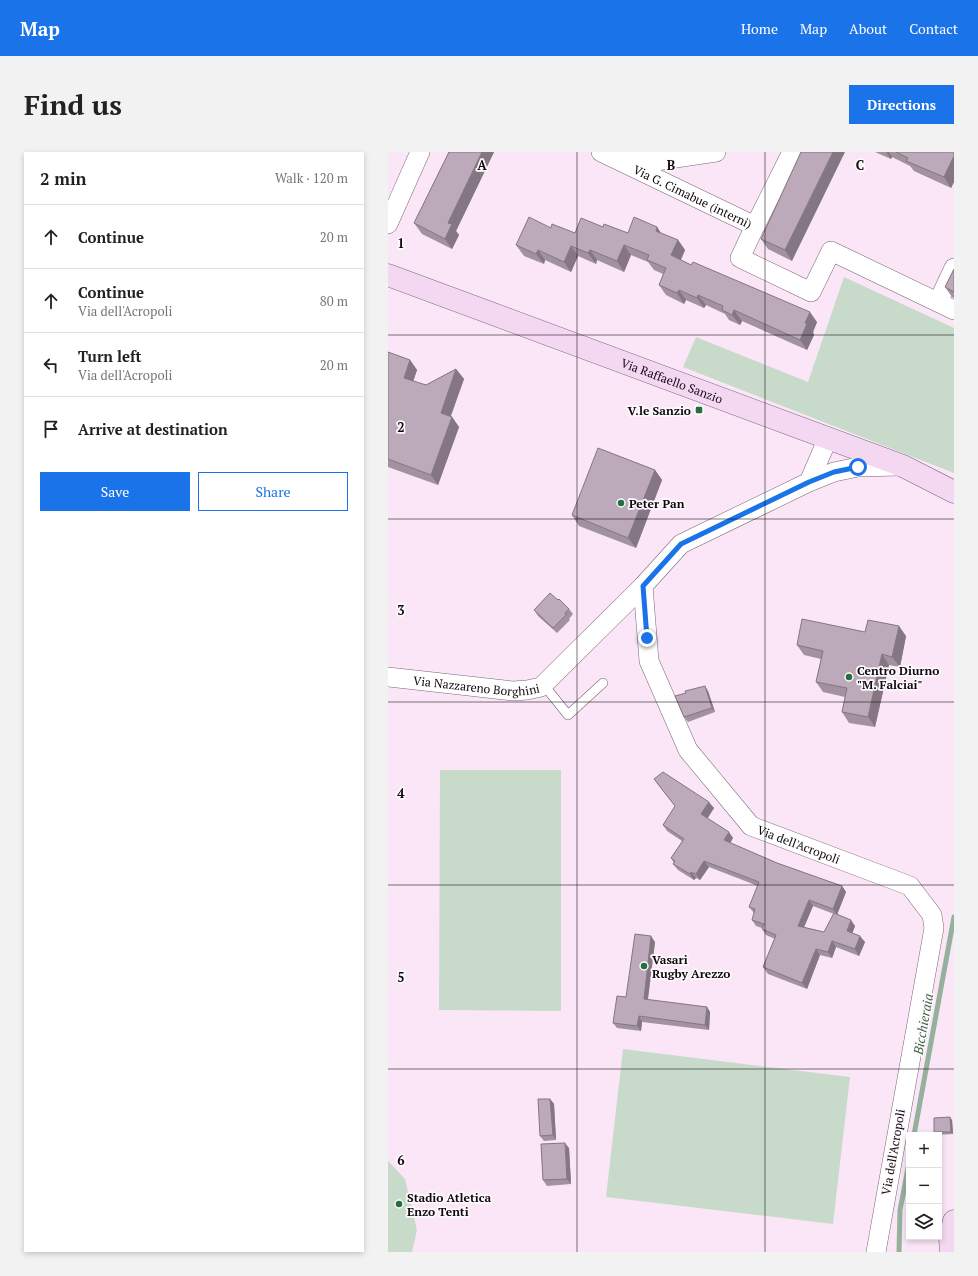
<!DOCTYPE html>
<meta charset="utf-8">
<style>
:root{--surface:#fff;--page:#f2f2f2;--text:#222;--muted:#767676;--line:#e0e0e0;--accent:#1a73e8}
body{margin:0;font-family:"PT Serif",serif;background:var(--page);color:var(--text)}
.controls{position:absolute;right:12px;bottom:12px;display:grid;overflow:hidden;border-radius:0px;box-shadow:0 2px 6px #0003}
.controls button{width:36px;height:36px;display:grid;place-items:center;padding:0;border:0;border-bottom:1px solid var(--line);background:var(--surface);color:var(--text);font:20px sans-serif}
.stop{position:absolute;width:12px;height:12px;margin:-9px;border:3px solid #1a73e8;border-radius:50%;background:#fff}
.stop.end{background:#1a73e8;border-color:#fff;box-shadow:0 1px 4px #0008}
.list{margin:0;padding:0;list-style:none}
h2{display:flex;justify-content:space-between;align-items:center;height:52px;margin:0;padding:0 16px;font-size:17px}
h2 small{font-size:13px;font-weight:400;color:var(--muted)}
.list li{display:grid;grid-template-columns:26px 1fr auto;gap:12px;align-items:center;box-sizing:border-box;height:64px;padding:0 16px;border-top:1px solid var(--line)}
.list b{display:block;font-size:15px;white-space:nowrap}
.list p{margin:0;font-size:13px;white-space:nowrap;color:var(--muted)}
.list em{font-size:13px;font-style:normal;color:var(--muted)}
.actions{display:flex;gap:8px;padding:12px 16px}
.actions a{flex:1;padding:9px 0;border:1px solid var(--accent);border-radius:0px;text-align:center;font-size:14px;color:var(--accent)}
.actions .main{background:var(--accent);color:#fff}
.icon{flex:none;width:22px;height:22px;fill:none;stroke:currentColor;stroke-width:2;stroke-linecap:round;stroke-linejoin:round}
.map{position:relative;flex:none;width:566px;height:1100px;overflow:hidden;border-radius:0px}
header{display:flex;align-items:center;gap:24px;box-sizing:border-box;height:56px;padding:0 20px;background:var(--accent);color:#fff}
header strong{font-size:19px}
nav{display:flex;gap:22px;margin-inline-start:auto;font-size:14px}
.intro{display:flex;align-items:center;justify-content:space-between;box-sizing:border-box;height:96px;padding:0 24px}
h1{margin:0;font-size:28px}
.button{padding:10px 18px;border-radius:0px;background:var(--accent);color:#fff;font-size:14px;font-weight:700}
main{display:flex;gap:24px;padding:0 24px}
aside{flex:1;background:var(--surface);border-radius:0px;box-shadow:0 2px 6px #0003}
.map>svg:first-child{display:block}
.green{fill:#c8dbcb}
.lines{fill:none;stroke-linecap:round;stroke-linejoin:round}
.stream{stroke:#95b19b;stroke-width:5}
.lane-casing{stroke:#776675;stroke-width:10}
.street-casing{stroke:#776675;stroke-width:20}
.secondary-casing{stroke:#776675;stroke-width:23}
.lane{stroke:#fff;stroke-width:9}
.street{stroke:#fff;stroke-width:19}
.secondary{stroke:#f4d8f2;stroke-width:22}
.wall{fill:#a2919f;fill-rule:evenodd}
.shaded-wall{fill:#847682}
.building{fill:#bca9b9;stroke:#847682}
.route{stroke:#1a73e8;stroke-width:5}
.grid{fill:none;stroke:#100a0f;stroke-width:1;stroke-opacity:0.55}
.poi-dot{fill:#236f3d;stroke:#fdf9fc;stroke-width:1.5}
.labels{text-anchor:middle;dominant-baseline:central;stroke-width:3.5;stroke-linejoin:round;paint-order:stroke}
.street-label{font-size:12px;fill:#100a0f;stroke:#fdf9fc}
.poi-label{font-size:12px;font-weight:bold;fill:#100a0f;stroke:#fdf9fc;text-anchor:start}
.water-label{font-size:13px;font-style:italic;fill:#366342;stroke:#fdf9fc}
.grid-label{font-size:13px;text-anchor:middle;font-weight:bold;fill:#100a0f;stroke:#fdf9fc;stroke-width:3.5;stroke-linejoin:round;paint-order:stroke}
</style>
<header>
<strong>Map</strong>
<nav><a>Home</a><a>Map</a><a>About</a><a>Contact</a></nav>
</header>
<div class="intro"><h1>Find us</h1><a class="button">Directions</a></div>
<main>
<aside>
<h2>2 min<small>Walk · 120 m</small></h2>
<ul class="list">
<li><svg class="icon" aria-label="ahead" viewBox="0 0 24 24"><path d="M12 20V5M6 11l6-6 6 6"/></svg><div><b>Continue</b></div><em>20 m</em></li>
<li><svg class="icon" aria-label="ahead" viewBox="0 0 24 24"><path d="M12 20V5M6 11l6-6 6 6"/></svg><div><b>Continue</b><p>Via dell'Acropoli</p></div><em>80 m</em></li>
<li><svg class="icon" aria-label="left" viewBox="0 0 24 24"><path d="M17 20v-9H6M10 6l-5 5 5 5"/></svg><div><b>Turn left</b><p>Via dell'Acropoli</p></div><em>20 m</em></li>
<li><svg class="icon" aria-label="arrive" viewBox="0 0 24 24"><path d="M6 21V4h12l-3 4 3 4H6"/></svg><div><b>Arrive at destination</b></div></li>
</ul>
<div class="actions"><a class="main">Save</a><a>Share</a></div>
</aside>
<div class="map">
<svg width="566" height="1100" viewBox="0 0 566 1100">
<rect width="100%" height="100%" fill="#fae6f7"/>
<path class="green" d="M456 125 566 176V321L295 215 308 185 420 230Z
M52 618H173V859L51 858Z
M235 897 462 925 445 1072 218 1045Z
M0 1009 17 1027 29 1078 24 1100H0Z"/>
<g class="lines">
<path class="stream" d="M526 983 566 765
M511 1100 512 1058 521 1011"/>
<g class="lane-casing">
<path id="lane" d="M155 532 180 563 215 531"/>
</g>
<g class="street-casing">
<g id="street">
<path id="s1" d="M213 0 367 74 352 106 423 140 443 99 566 158"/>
<path d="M239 4 261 10 328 0"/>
<path d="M0 72 32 0"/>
<path d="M367 74 404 0"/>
<path d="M550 150 566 116"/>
<path id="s2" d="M440 286 421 330 293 392 255 434 261 509 300 598 363 674 522 734 544 763 546 776 488 1100"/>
<path d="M421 330 446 320 470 315 511 314"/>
<path id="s3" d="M0 525 125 539 139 538 153 535 255 434"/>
</g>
</g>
<g class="secondary-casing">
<g id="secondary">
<path id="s4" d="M0 123 515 314 566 340"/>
<path d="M563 1100 562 1086 566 1069"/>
</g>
</g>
<use href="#lane" class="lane"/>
<use href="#street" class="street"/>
<use href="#secondary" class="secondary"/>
</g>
<path class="wall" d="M61 0H106L68 79 71 83 64 97 34 82 26 71Z
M413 0 404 109 380 97 373 87Z
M487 0H566V30L563 36 526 19 522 14 504 5 503 7Z
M215 75 240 81 269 75 273 81 290 88 297 98 293 108 429 170 425 180 426 183 419 198 354 169 352 173 341 168 337 162 318 153 316 156 298 148 296 152 278 143 271 133 275 122 266 118 260 110 243 103 236 120 209 108 208 112 190 104 183 120 157 108 156 112 136 104 128 93 163 76 187 81Z
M566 117V146L564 145 557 135Z
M0 200 22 208 29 218 25 229 38 233 68 217 76 227 63 264 64 265 71 275 50 333 0 315Z
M267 318 274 328 248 396 191 374 184 363Z
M170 448 181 457 185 462 181 467 182 468 169 481 150 464 146 458Z
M518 484 512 515 501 513 487 575 461 571 454 560 457 545 435 540 428 530 433 507 416 503 409 493Z
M320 539 327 560 300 570 296 565Z
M266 627 326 656 319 666 345 686 342 691 389 711 454 734 458 740 449 762 467 774 464 781 477 790 471 804 448 795 444 806 432 803 419 837 380 822 375 815 387 787 378 783 374 777V776L368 774 364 768 366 761 361 755 370 734 321 715 312 728 308 726 306 728 290 718 285 712 286 711 283 706 294 689 279 679 275 673 287 654ZM425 754 446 762 436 780 416 775Z
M267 790 260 848 319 855 322 860 321 878 254 870 253 879 229 876 225 871 238 845Z
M162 947 166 952 168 988 156 989 152 984Z
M564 968 565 982 548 983 546 980Z
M181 996 183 1032 159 1034 155 1028Z"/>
<path class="shaded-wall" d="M94 0H106L68 79 71 83 64 97 57 87 60 71Z
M445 0H457L404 109 397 98Z
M498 0H501L504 5 503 7Z
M566 4V30L563 36 556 25Z
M269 75 276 86 268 79Z
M290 88 297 98 290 114 283 103Z
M236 93 243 103 236 120 229 109Z
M183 94 190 104 183 120 176 110Z
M150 98 157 108 156 112 148 102Z
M202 98 209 108 208 112 200 101Z
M291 138 298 148 296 152 289 141Z
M310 143 318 153 316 156 309 146Z
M346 158 354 169 352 173 344 163Z
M422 160 429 170 425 180 426 183 419 198 412 188 417 171Z
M22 208 29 218 23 236 16 226Z
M68 217 76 227 60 271 53 261Z
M64 265 71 275 50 333 43 323Z
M267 318 274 328 248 396 240 386Z
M511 474 518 484 512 515 504 505Z
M494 502 501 513 487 575 480 565Z
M317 534 320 539 327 560 324 556Z
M321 650 326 656 318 669 313 662Z
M341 680 345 686 340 695 336 688Z
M316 709 321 715 312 728 308 722Z
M303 720 308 726 306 728 302 722Z
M454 734 458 740 449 763 445 757Z
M421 748 425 754 414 780 410 774Z
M463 768 467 774 463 785 459 779Z
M263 784 267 790 259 852 256 847Z
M472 784 477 790 471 804 467 797Z
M444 789 448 795 444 806 440 800Z
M428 797 432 803 419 837 414 831Z
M319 855 322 860 321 878 317 873Z
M251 864 254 870 253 879 249 874Z
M162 947 166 952 168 988 165 983Z
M562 965 564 968 565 982 563 980Z
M177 991 181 996 183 1032 179 1027Z"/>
<path class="building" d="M61 0H94L60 71 64 72 57 87 26 71Z
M413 0H445L397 98 373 87Z
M508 0H566V4L556 25 518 9 520 6Z
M141 65 163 76 164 72 187 81 193 66 215 75 216 72 240 81 246 65 269 75 268 79 290 88 283 103 303 113 305 110 422 160 417 171 419 172 412 188 346 158 344 163 334 158 335 154 310 143 309 146 291 138 289 141 271 133 278 116 259 108 261 103 236 93 229 109 202 98 200 101 183 94 176 110 150 98 148 102 128 93Z
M566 117V140L557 135Z
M0 200 22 208 16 226 38 233 68 217 53 261 64 265 43 323 0 307Z
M210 296 267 318 240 386 184 363Z
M162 441 170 448 171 447 181 457 177 461 178 463 165 476 146 458Z
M414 467 477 480 480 468 511 474 504 505 494 502 480 565 454 560 459 536 428 530 435 499 409 493Z
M317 534 324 556 296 565 287 544 298 541 297 539Z
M275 620 321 650 313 662 341 680 336 688 389 711 454 734 445 757 421 748 410 774 436 780 446 761 463 768 459 779 472 784 467 797 444 789 440 800 428 797 414 831 375 815 388 783 374 777 376 772 364 768 367 757 361 755 371 730 316 709 308 722 303 720 302 722 285 712 287 709 283 706 296 687 275 673 287 654 266 627Z
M247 782 263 784 256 847 319 855 317 873 251 864 249 874 225 871 229 844 238 845Z
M150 947H162L165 983 152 984Z
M562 965 563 980H546V966Z
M177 991 179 1027 155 1028 153 992Z"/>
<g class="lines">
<path class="route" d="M259 486 255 434 293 392 421 330 446 320 470 315"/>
</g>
<path class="grid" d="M189 0V1100M377 0V1100M0 183H566M0 367H566M0 550H566M0 733H566M0 917H566"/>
<g class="poi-dot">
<rect x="307" y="254" width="8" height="8" rx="2"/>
<circle cx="233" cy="351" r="4"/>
<circle cx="461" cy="525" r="4"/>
<circle cx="256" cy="814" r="4"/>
<circle cx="11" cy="1052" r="4"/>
</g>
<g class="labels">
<g class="street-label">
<text stroke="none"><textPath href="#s1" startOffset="102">Via G. Cimabue (interni)</textPath></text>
<text stroke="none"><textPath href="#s4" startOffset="303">Via Raffaello Sanzio</textPath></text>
<text stroke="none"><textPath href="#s3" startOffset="89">Via Nazzareno Borghini</textPath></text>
<text stroke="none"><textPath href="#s2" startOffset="569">Via dell'Acropoli</textPath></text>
<text transform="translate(505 1000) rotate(-80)">Via dell'Acropoli</text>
</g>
<g class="poi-label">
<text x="303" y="258" text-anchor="end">V.le Sanzio</text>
<text x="241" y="351">Peter Pan</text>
<text x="469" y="518">Centro Diurno<tspan x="469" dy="14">"M. Falciai"</tspan></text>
<text x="264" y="807">Vasari<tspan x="264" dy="14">Rugby Arezzo</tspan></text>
<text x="19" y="1045">Stadio Atletica<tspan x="19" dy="14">Enzo Tenti</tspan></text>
</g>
<g class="water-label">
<text transform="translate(535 872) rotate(-80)">Bicchieraia</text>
</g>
</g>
<g class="grid-label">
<text x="94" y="18">A</text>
<text x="283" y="18">B</text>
<text x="472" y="18">C</text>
<text x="13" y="96">1</text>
<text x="13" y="280">2</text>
<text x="13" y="463">3</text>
<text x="13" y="646">4</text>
<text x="13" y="830">5</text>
<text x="13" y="1013">6</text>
</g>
</svg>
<div class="controls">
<button>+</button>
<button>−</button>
<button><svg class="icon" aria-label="layers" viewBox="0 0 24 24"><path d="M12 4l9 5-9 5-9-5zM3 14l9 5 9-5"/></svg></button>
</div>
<div class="stop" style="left:470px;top:315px"></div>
<div class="stop end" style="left:259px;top:486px"></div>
</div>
</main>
